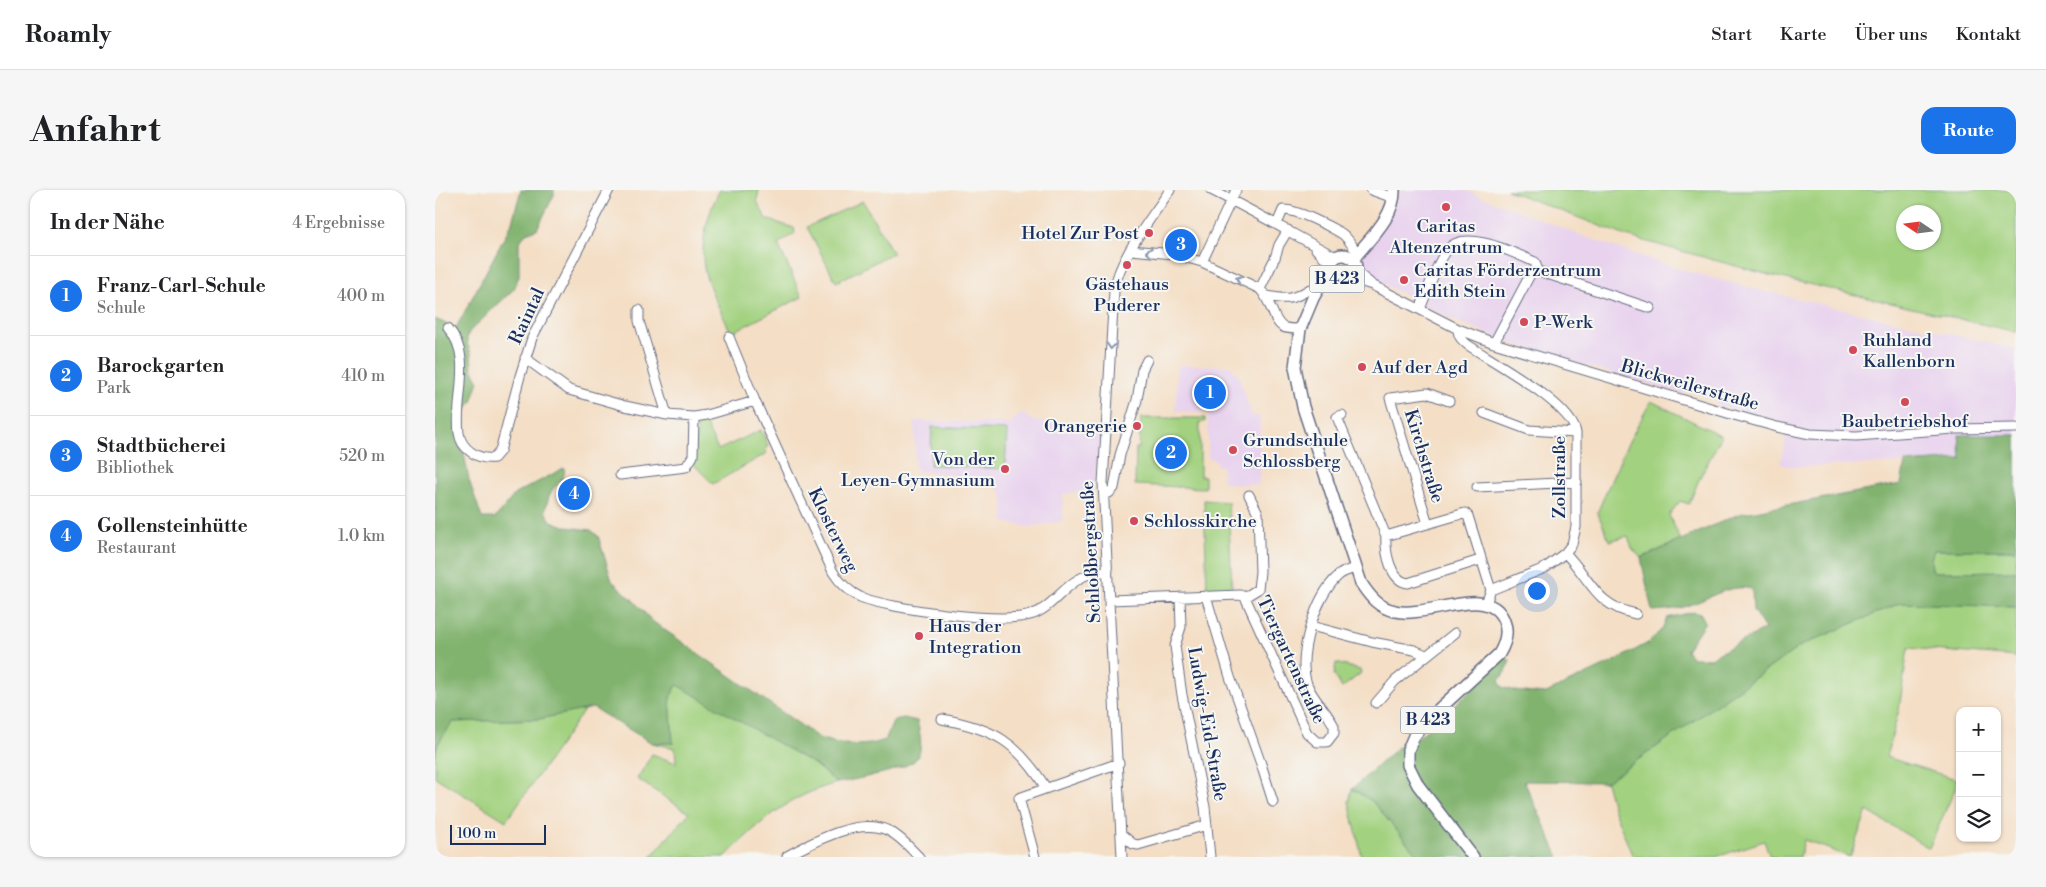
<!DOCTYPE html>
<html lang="de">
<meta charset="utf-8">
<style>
:root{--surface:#fff;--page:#f6f6f6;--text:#202124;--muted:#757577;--line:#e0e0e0;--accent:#1a73e8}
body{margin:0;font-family:"Libre Bodoni",serif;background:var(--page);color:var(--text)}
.controls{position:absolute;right:15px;bottom:15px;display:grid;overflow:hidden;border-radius:10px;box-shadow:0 1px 4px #0004}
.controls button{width:45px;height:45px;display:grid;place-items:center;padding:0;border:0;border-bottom:1px solid var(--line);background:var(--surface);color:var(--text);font:25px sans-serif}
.compass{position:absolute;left:1461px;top:15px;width:45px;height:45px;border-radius:50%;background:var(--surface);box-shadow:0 1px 4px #0004;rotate:283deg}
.scale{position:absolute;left:15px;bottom:12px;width:96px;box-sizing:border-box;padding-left:5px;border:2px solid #1b2f5e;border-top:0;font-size:14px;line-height:18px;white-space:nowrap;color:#1b2f5e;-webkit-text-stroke:4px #f6f6f2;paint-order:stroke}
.you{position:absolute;left:1101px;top:400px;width:18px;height:18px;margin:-12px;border:4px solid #fff;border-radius:50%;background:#1a73e8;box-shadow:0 0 0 8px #1a73e833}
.badge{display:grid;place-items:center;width:32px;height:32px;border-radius:50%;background:var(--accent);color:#fff;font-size:16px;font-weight:700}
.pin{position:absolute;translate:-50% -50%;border:2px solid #fff;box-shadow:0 1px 5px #0006}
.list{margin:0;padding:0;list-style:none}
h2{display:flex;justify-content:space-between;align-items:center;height:65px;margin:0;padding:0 20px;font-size:21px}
h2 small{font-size:16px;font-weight:400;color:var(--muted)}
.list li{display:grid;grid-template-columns:32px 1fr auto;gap:15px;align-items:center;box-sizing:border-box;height:80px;padding:0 20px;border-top:1px solid var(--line)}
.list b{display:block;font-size:19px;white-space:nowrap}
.list p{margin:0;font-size:16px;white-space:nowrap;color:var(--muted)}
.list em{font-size:16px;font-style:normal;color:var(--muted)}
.icon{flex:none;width:28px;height:28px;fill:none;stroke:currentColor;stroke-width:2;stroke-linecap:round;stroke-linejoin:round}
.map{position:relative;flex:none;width:1581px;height:667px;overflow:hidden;border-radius:15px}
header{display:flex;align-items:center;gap:30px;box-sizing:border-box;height:70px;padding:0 25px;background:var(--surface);border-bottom:1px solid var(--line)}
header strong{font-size:24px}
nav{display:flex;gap:28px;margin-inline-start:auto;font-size:18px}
.intro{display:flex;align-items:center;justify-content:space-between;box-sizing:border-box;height:120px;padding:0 30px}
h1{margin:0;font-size:35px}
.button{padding:12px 22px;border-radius:15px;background:var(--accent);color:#fff;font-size:18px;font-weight:700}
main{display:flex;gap:30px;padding:0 30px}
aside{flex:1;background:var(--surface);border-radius:15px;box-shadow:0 1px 4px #0004}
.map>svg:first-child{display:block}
.built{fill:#e8d2ee}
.green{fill:#a2d17f;stroke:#5e806e;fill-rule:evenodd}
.forest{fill:#81b36e;stroke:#4e7166}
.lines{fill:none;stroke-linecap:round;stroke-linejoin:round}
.minor-casing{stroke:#676c82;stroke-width:11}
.major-casing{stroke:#676c82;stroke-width:14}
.minor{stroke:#fff;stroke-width:9}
.major{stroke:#fff;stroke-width:11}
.oneway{stroke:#8d97ae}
.poi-dot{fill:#d1495b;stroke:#f6f6f2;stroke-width:2}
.labels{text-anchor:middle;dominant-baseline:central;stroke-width:4;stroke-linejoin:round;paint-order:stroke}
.shield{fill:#f6f6f2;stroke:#5d6b8a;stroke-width:1}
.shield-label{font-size:16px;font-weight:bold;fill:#1b2f5e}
.poi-label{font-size:18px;fill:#1b2f5e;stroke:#f6f6f2;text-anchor:start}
.street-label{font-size:18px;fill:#1b2f5e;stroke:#f6f6f2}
</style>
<header>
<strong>Roamly</strong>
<nav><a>Start</a><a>Karte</a><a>Über uns</a><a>Kontakt</a></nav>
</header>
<div class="intro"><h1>Anfahrt</h1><a class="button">Route</a></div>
<main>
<aside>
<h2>In der Nähe<small>4 Ergebnisse</small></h2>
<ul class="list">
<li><span class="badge">1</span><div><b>Franz-Carl-Schule</b><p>Schule</p></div><em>400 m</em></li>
<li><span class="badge">2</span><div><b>Barockgarten</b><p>Park</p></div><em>410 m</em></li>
<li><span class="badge">3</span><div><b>Stadtbücherei</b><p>Bibliothek</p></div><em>520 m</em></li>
<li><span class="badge">4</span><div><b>Gollensteinhütte</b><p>Restaurant</p></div><em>1.0 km</em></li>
</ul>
</aside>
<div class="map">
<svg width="1581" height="667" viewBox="0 0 1581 667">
<rect width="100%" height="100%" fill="#f6f6f2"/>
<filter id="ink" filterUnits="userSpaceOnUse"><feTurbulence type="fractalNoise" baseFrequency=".02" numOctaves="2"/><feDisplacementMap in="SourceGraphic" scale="10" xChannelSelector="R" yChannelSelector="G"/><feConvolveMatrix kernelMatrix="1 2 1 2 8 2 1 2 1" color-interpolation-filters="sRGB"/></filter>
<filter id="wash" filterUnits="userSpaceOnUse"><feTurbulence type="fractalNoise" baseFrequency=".0096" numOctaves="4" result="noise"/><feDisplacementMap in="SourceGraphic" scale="20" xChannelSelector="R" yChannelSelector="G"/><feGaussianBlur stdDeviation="1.12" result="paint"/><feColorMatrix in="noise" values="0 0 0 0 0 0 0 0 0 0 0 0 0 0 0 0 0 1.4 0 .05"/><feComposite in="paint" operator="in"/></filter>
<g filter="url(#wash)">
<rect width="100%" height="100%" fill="#f4dec5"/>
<path class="built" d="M966 0H1029L1142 44 1244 79 1328 101 1581 159V245H1524L1526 269 1470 273 1358 277 1345 274 1354 234 1281 215 1282 208 1252 199 1249 205 1076 153 1012 127 929 84 925 78 926 67 953 31Z
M743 175 798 176V182L803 183 817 226H825L824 295 793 294 787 290V276H782V272L773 267V222L740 221Z
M586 223 599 231 666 241 658 300 628 304 627 331 594 337 569 332 568 305 562 298 549 291 507 283 480 281V231L576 233Z"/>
<path class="green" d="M285 0H324L322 11 331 29 359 38 360 43 343 54 367 107 296 143C288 125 277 106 271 86 263 60 272 23 285 0Z
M1072 0H1581V142L1334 85 1191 46ZM1468 22H1498V52H1468Z
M428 11 458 63 401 92 372 37Z
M1216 211 1287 246 1265 287 1254 314 1245 311 1234 325 1246 350 1206 368 1197 358 1193 346 1174 351 1168 335 1162 323 1190 259Z
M706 228H770V232H765V286H770V298L700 295 701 258H704Z
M269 231 283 260 326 240 334 257 330 258 332 263 278 294 259 275 262 238 263 233Z
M497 237 572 240 570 279 495 275Z
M769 310 793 312 797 398 772 399Z
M1499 360H1581V381L1500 382 1497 380 1496 369Z
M1465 413 1581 417V467L1473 458 1464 520 1451 567 1524 590 1494 658 1432 621 1415 667 1369 650 1365 667H1335L1329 651 1281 667H1198L1178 618 1171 592 1367 455Z
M901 473 925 480 926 483 907 498 899 485Z
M242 494 379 574 402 593C353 606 325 632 290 667H216L254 623 202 589 217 564 241 573 240 558 217 553H238L235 508Z
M150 519 71 631 0 587C0 557 0 556 18 532L104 529Z
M917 599 937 611 984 667H927L914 612Z"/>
<path class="forest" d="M86 0H119V5L102 39 91 43 84 53V86L79 99 35 141 32 146V153L36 164 37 179 44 191 37 212 31 219 23 234 24 255 29 263 34 290 47 328H60L80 304 129 278C132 289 121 293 116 302 113 307 112 315 110 321L116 331 132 337 156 340 163 346 177 391 196 408 217 431 384 548C405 555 428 558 450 550L459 530 469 528 482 531C485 543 489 559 481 569 472 580 418 590 402 593L379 574 242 495 235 508 238 553H217L158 518 104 529 18 532 2 554 0 564V129L21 138 76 35Z
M1524 245H1581V360H1499L1496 369 1497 380 1500 382 1581 381V417L1465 413 1367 455 1171 592 1089 591 1124 667H984L937 611 917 599 963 557 981 549 1034 502 1067 467 1075 470 1072 479 1064 491 1067 497 1080 501 1109 504 1178 472 1213 453 1227 439 1232 428 1259 422 1266 424 1270 432 1251 460 1258 468H1275L1330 439 1318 420 1317 399C1293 393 1271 411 1249 417 1239 420 1227 420 1217 421L1206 368 1304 324 1466 294 1470 273 1526 269Z"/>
</g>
<g filter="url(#ink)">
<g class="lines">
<g class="minor-casing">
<path id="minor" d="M776 0C819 21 859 45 901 67
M936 0 953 6
M842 34 848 20C861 19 894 36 906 43 911 46 915 52 919 58
M881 59 896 74
M696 60 738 64 767 72 825 99C836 110 838 132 848 137 852 139 860 139 865 139
M840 68 844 55 853 40
M767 72 801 0
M920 81 935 93
M915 88 937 95 1023 139 1059 153 1299 225 1342 237 1375 244 1421 246 1520 239 1581 238
M825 99 838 72
M832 106C852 110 857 110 875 99
M985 119C992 102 1002 72 1013 59 1030 38 1081 64 1100 72L1103 81
M204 120V131L232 225
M13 138C39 167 19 209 24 243 26 259 43 270 59 268L65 261 85 186 97 148 174 0
M1023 139C1023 147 1027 150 1033 155 1058 172 1137 214 1141 243V337L1137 354 1130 363 1110 378 1056 400 1051 413
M294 147 320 211 398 382C405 393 413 401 425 407 455 419 565 434 595 425 616 419 626 399 644 389 653 383 662 382 673 381
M1059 153 1096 83 1103 81 1215 118
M90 168 134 200 190 216 232 225 259 227 272 225 320 211
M1049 223 1094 240 1141 243
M907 225 902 227 951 346C950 361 955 391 973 393L1045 370
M185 285 251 277 258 266 259 227
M1042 297 1142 292
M669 304 674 303 679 298 685 265 702 210 707 180 712 170
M993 334 955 208 992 203 1014 211
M951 346 1030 323 1033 326 1056 400
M1130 363C1156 389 1160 416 1201 424
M771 406 795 487 826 574 838 612
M745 407 746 437 740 456 747 505 770 617 775 667
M810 407 872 543 882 552H892L899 543V536C892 521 878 510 872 494 862 465 880 407 903 386 907 382 914 380 920 378
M810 407 823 399 825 382 823 323 814 305
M675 410 805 405 810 407
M876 436 937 452 979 460 991 465
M941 513 960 491 1020 443
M507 529C560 539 582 552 611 598
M686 644 698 654 703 655 772 635
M352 666C378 652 425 626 454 641 466 647 475 658 484 667
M600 667 584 608 684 573
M687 667 668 293 679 101C684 67 716 29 735 0"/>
</g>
<g class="major-casing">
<path id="major" d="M895 78a13 13 0 1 1 26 0a13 13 0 1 1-26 0Z
M919 72 920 67C935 48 960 26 959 0
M895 79 878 108 865 139 860 177 868 217 926 393C935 407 944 418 960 421 993 429 1055 392 1069 431 1074 443 1070 454 1064 464L990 532 979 546 973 560V575L983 595 1038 667"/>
</g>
<use href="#minor" class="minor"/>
<use href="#major" class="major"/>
</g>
<defs><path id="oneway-chevron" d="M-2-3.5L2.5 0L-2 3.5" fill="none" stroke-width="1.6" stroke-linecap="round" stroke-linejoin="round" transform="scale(1.25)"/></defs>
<g class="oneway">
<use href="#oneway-chevron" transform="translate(714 62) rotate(-174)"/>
<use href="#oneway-chevron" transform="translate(804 89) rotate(-155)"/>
<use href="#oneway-chevron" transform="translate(676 156) rotate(94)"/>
</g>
</g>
<g class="poi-dot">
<circle cx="1011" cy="17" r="5"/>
<circle cx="714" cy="43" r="5"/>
<circle cx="692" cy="75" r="5"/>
<circle cx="969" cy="90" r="5"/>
<circle cx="1089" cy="132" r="5"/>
<circle cx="1418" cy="160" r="5"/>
<circle cx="927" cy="177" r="5"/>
<circle cx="1470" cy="212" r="5"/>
<circle cx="702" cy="236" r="5"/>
<circle cx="798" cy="260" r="5"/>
<circle cx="570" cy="279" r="5"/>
<circle cx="699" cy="331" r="5"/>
<circle cx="484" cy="446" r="5"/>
</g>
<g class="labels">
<g class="shield">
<rect x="874.5" y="75.5" width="55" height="27" rx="4"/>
<rect x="965.5" y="516.5" width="55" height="27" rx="4"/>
</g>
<g class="shield-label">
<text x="902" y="89">B 423</text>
<text x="993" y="530">B 423</text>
</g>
<g class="poi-label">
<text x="1011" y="36" text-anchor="middle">Caritas<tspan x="1011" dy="21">Altenzentrum</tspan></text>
<text x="704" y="43" text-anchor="end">Hotel Zur Post</text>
<text x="979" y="80">Caritas Förderzentrum<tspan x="979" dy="21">Edith Stein</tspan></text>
<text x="692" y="94" text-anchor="middle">Gästehaus<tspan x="692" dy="21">Puderer</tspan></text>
<text x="1099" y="132">P-Werk</text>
<text x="1428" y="150">Ruhland<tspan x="1428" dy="21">Kallenborn</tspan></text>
<text x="937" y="177">Auf der Agd</text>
<text x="1470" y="231" text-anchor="middle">Baubetriebshof</text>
<text x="692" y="236" text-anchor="end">Orangerie</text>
<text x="808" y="250">Grundschule<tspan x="808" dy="21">Schlossberg</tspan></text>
<text x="560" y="269" text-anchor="end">Von der<tspan x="560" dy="21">Leyen-Gymnasium</tspan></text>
<text x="709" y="331">Schlosskirche</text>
<text x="494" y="436">Haus der<tspan x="494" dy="21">Integration</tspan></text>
</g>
<g class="street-label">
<text transform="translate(92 126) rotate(-65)">Raintal</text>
<text transform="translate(1255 195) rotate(16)">Blickweilerstraße</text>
<text transform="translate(989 266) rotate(73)">Kirchstraße</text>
<text transform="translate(1124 287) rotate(-90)">Zollstraße</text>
<text transform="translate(398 340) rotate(64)">Klosterweg</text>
<text transform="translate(656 362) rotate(-93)">Schloßbergstraße</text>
<text transform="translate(856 470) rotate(65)">Tiergartenstraße</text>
<text transform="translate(772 534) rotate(80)">Ludwig-Eid-Straße</text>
</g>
</g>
</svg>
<div class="controls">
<button>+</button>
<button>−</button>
<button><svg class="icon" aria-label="layers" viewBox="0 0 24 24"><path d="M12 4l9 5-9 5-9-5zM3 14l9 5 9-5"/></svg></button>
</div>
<svg class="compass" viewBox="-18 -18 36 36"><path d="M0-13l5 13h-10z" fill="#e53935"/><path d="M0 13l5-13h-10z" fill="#757577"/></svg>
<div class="scale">100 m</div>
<div class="you"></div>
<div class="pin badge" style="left:775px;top:203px">1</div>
<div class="pin badge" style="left:736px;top:263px">2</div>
<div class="pin badge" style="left:746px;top:55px">3</div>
<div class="pin badge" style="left:139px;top:304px">4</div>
</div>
</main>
